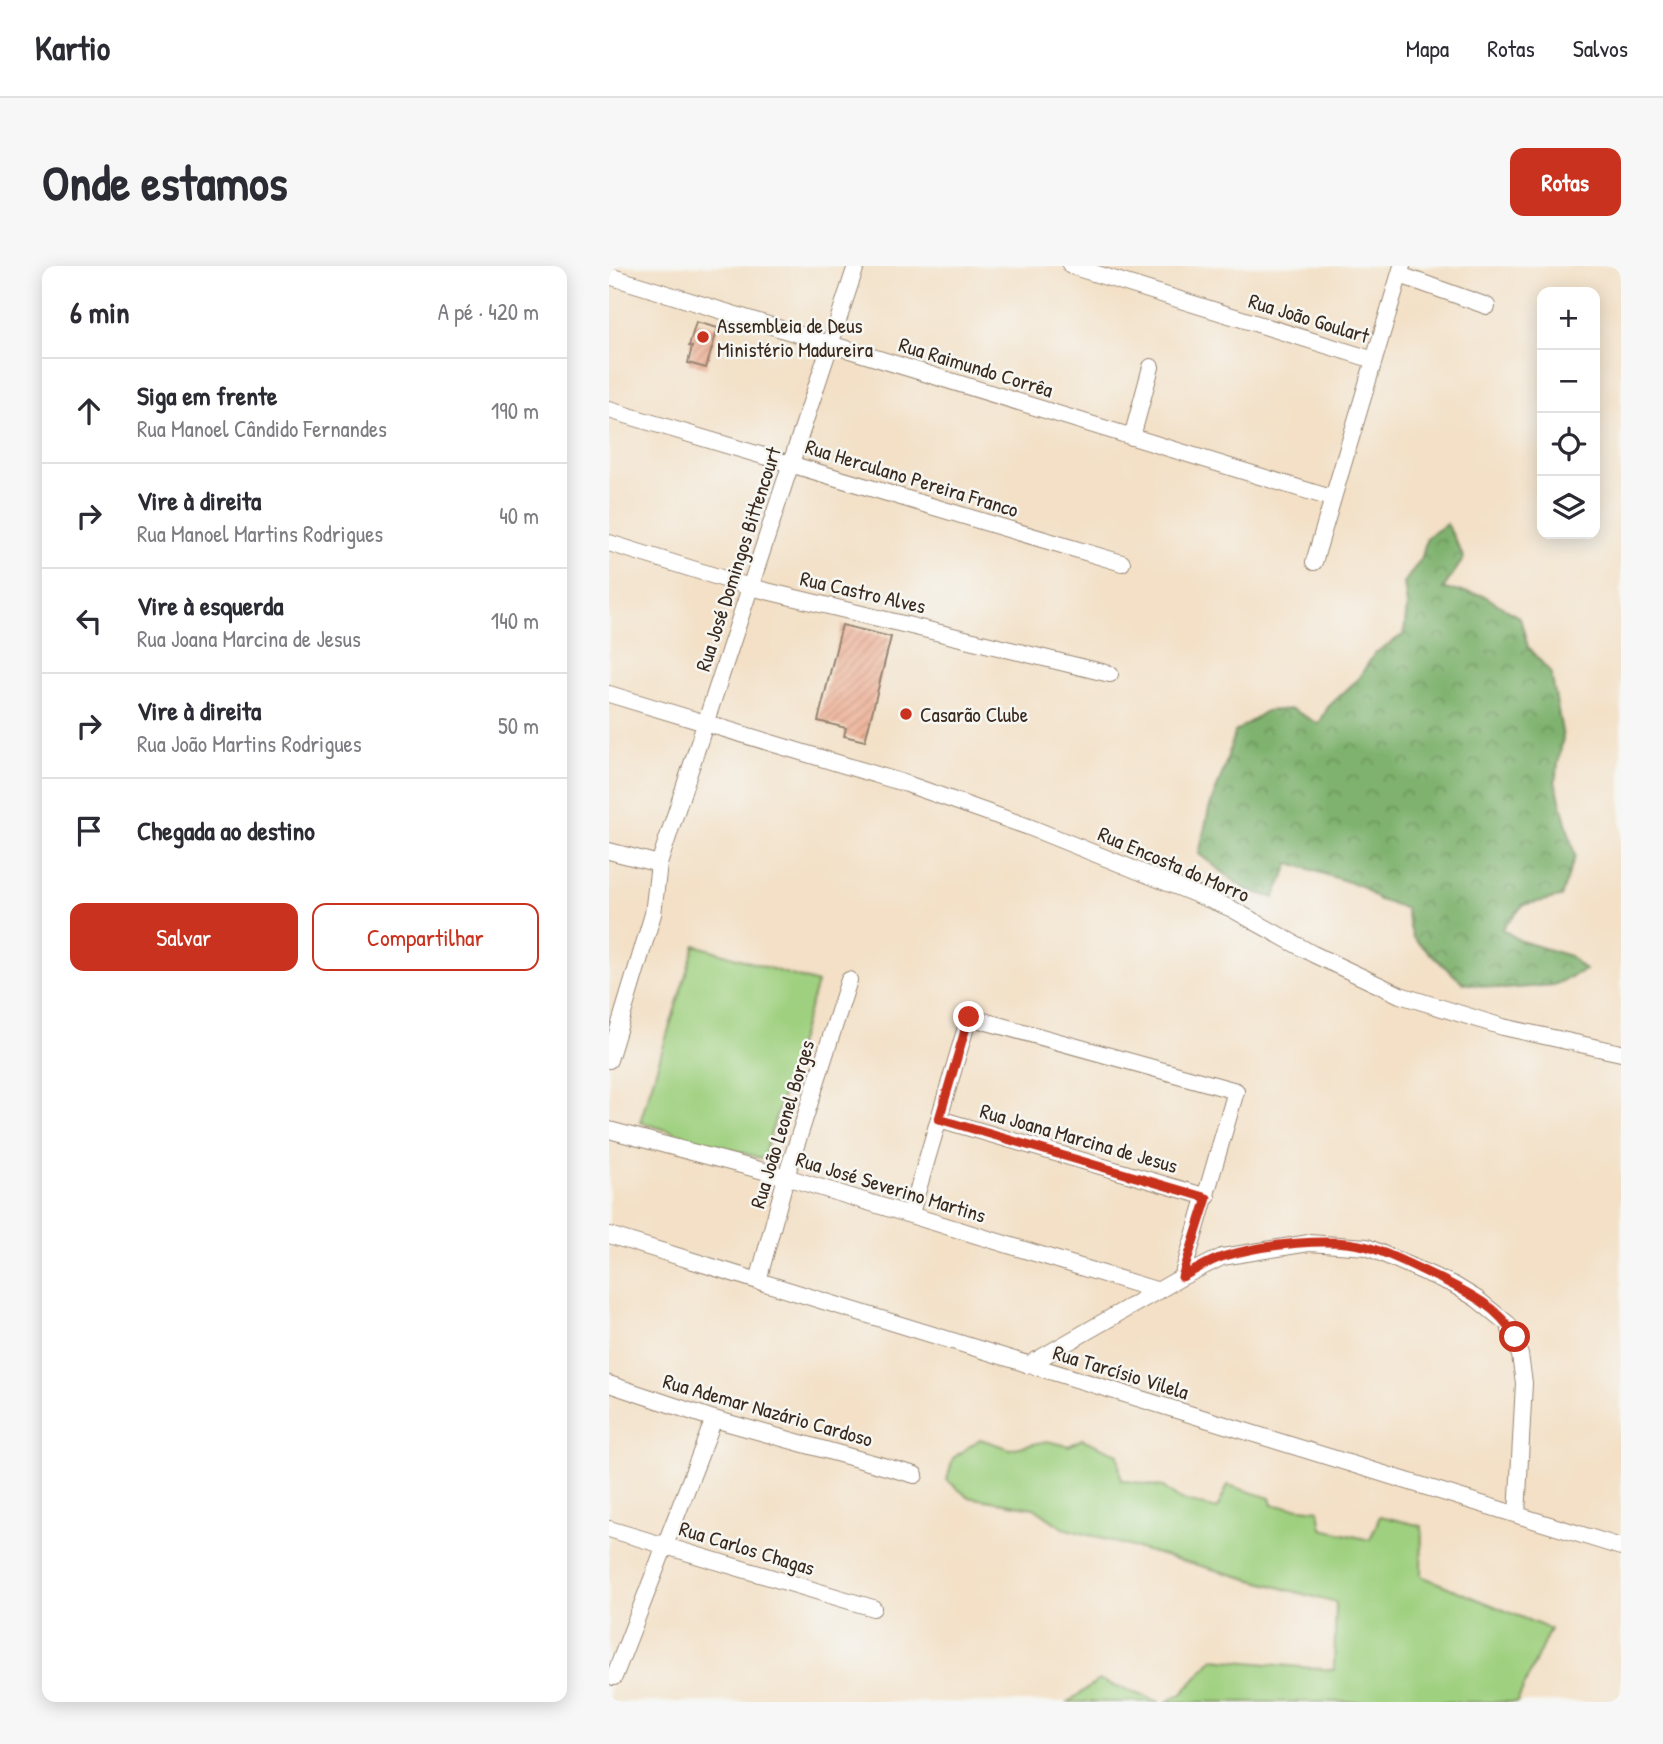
<!DOCTYPE html>
<html lang="pt">
<meta charset="utf-8">
<style>
:root{--surface:#fff;--page:#f7f7f7;--text:#2b2b33;--muted:#7c7c81;--line:#e1e1e2;--accent:#c8321e}
body{margin:0;font-family:"Patrick Hand",sans-serif;background:var(--page);color:var(--text)}
.controls{position:absolute;right:21px;top:21px;display:grid;overflow:hidden;border-radius:14px;box-shadow:0 4px 18px #0003}
.controls button{width:63px;height:63px;display:grid;place-items:center;padding:0;border:0;border-bottom:2px solid var(--line);background:var(--surface);color:var(--text);font:35px sans-serif}
.stop{position:absolute;width:21px;height:21px;margin:-16px;border:5px solid #c8321e;border-radius:50%;background:#fff}
.stop.end{background:#c8321e;border-color:#fff;box-shadow:0 2px 7px #0008}
.list{margin:0;padding:0;list-style:none}
h2{display:flex;justify-content:space-between;align-items:center;height:91px;margin:0;padding:0 28px;font-size:30px}
h2 small{font-size:23px;font-weight:400;color:var(--muted)}
.list li{display:grid;grid-template-columns:46px 1fr auto;gap:21px;align-items:center;box-sizing:border-box;height:105px;padding:0 28px;border-top:2px solid var(--line)}
.list b{display:block;font-size:26px;white-space:nowrap}
.list p{margin:0;font-size:23px;white-space:nowrap;color:var(--muted)}
.list em{font-size:23px;font-style:normal;color:var(--muted)}
.actions{display:flex;gap:14px;padding:21px 28px}
.actions a{flex:1;padding:16px 0;border:2px solid var(--accent);border-radius:14px;text-align:center;font-size:24px;color:var(--accent)}
.actions .main{background:var(--accent);color:#fff}
.icon{flex:none;width:38px;height:38px;fill:none;stroke:currentColor;stroke-width:2;stroke-linecap:round;stroke-linejoin:round}
.map{position:relative;flex:none;width:1012px;height:1436px;overflow:hidden;border-radius:14px}
header{display:flex;align-items:center;gap:42px;box-sizing:border-box;height:98px;padding:0 35px;background:var(--surface);border-bottom:2px solid var(--line)}
header strong{font-size:33px}
nav{display:flex;gap:38px;margin-inline-start:auto;font-size:24px}
.intro{display:flex;align-items:center;justify-content:space-between;box-sizing:border-box;height:168px;padding:0 42px}
h1{margin:0;font-size:49px}
.button{padding:18px 32px;border-radius:14px;background:var(--accent);color:#fff;font-size:24px;font-weight:700}
main{display:flex;gap:42px;padding:0 42px}
aside{flex:1;background:var(--surface);border-radius:14px;box-shadow:0 4px 18px #0003}
.map>svg:first-child{display:block}
.grass{fill:#9fd07f;stroke:#6d7d4e;stroke-width:2}
.forest{fill:url(#forest-crowns);stroke:#5d6e46;stroke-width:2}
.building{fill:url(#building-hatch)}
.lines{fill:none;stroke-linecap:round;stroke-linejoin:round}
.minor-casing{stroke:#978572;stroke-width:18}
.minor{stroke:#fff;stroke-width:16}
.route{stroke:#c8321e;stroke-width:9}
.poi-dot{fill:#c8321e;stroke:#f6f6f2;stroke-width:2.5}
.labels{text-anchor:middle;dominant-baseline:central;stroke-width:5;stroke-linejoin:round;paint-order:stroke}
.street-label{font-size:21px;fill:#3b2a1e;stroke:#f6f6f2}
.poi-label{font-size:21px;fill:#3b2a1e;stroke:#f6f6f2;text-anchor:start}
</style>
<header>
<strong>Kartio</strong>
<nav><a>Mapa</a><a>Rotas</a><a>Salvos</a></nav>
</header>
<div class="intro"><h1>Onde estamos</h1><a class="button">Rotas</a></div>
<main>
<aside>
<h2>6 min<small>A pé · 420 m</small></h2>
<ul class="list">
<li><svg class="icon" aria-label="ahead" viewBox="0 0 24 24"><path d="M12 20V5M6 11l6-6 6 6"/></svg><div><b>Siga em frente</b><p>Rua Manoel Cândido Fernandes</p></div><em>190 m</em></li>
<li><svg class="icon" aria-label="right" viewBox="0 0 24 24"><path d="M7 20v-9h11M14 6l5 5-5 5"/></svg><div><b>Vire à direita</b><p>Rua Manoel Martins Rodrigues</p></div><em>40 m</em></li>
<li><svg class="icon" aria-label="left" viewBox="0 0 24 24"><path d="M17 20v-9H6M10 6l-5 5 5 5"/></svg><div><b>Vire à esquerda</b><p>Rua Joana Marcina de Jesus</p></div><em>140 m</em></li>
<li><svg class="icon" aria-label="right" viewBox="0 0 24 24"><path d="M7 20v-9h11M14 6l5 5-5 5"/></svg><div><b>Vire à direita</b><p>Rua João Martins Rodrigues</p></div><em>50 m</em></li>
<li><svg class="icon" aria-label="arrive" viewBox="0 0 24 24"><path d="M6 21V4h12l-3 4 3 4H6"/></svg><div><b>Chegada ao destino</b></div></li>
</ul>
<div class="actions"><a class="main">Salvar</a><a>Compartilhar</a></div>
</aside>
<div class="map">
<svg width="1012" height="1436" viewBox="0 0 1012 1436">
<defs>
<pattern id="forest-crowns" width="20" height="18" patternUnits="userSpaceOnUse" patternTransform="scale(1.75)"><rect width="20" height="18" fill="#7fb26e"/><path d="M2 6a3 3 0 1 1 6 0M12 15a3 3 0 1 1 6 0" fill="none" stroke="#69915a"/></pattern>
<pattern id="building-hatch" width="6" height="6" patternUnits="userSpaceOnUse" patternTransform="scale(1.75)"><rect width="6" height="6" fill="#edac90"/><path d="M-1 1l2-2M0 6l6-6M5 7l2-2" fill="none" stroke="#c18c75"/></pattern>
</defs>
<rect width="100%" height="100%" fill="#f6f6f2"/>
<filter id="ink" filterUnits="userSpaceOnUse"><feTurbulence type="fractalNoise" baseFrequency=".0143" numOctaves="2"/><feDisplacementMap in="SourceGraphic" scale="14" xChannelSelector="R" yChannelSelector="G"/><feConvolveMatrix kernelMatrix="1 2 1 2 8 2 1 2 1" color-interpolation-filters="sRGB"/></filter>
<filter id="wash" filterUnits="userSpaceOnUse"><feTurbulence type="fractalNoise" baseFrequency=".00686" numOctaves="4" result="noise"/><feDisplacementMap in="SourceGraphic" scale="28" xChannelSelector="R" yChannelSelector="G"/><feGaussianBlur stdDeviation="1.57" result="paint"/><feColorMatrix in="noise" values="0 0 0 0 0 0 0 0 0 0 0 0 0 0 0 0 0 1.4 0 .05"/><feComposite in="paint" operator="in"/></filter>
<g filter="url(#wash)">
<rect width="100%" height="100%" fill="#f3e0c6"/>
<path class="grass" d="M86 679 208 717 154 893 31 856Z
M371 1173 401 1183 438 1175 460 1180 473 1173 509 1188 512 1214 554 1221 570 1233 608 1243 619 1219 661 1232 663 1239 710 1244 713 1263 761 1274 771 1250 813 1260 812 1310 941 1363 908 1436H557L573 1428 604 1393 725 1404 727 1337 454 1262 425 1242 359 1231 338 1214 344 1192Z
M490 1414 551 1436H459Z"/>
<path class="forest" d="M838 258 855 292 834 323 874 329 911 352 919 381 942 407 954 471 946 515 966 590 952 631 914 639 893 663 912 675 961 690 976 704 945 719 895 723 854 717 804 672 796 642 770 634 752 620 681 597 665 632 636 623 590 588 600 543 615 503 626 466 657 445 683 443 710 458 719 441 749 413 766 387 795 368 798 340 795 317 813 291 818 271Z"/>
<g id="blocks">
<path class="building" d="M87 56 109 62 97 102 79 97 83 81 80 80Z
M233 359 282 371 256 475 235 470 237 462 209 455Z"/>
</g>
</g>
<g filter="url(#ink)">
<use href="#blocks" fill-opacity="0" stroke="#978572" stroke-width="2"/>
<g class="lines">
<g class="minor-casing">
<path id="minor" d="M462 0 765 94
M791 9 878 40
M0 10 722 232
M0 144 513 297
M523 171 542 101
M0 277 141 321 501 408
M705 296 793 0
M0 428 298 518 420 561 621 642 704 688 791 729 894 761 1012 787
M0 585 50 598
M0 794 44 648 50 598 247 0
M330 853 598 931
M0 864 177 911 550 1025
M302 947 360 751 627 825 573 1011
M0 969 1012 1281
M149 1015 177 911 240 714
M419 1099 573 1011 613 991 700 977 758 981 845 1019 868 1033 899 1058 911 1089 915 1117 908 1249
M0 1118 105 1153 306 1209
M0 1263 264 1342
M5 1411 105 1153"/>
</g>
<use href="#minor" class="minor"/>
</g>
</g>
<g class="lines" filter="url(#ink)">
<path class="route" d="M360 751 330 853 598 932 573 1011C587 1004 601 994 616 990 653 979 722 970 759 981 784 989 808 1002 832 1013 860 1027 891 1042 906 1071"/>
</g>
<g class="poi-dot">
<circle cx="94" cy="71" r="7"/>
<circle cx="297" cy="448" r="7"/>
</g>
<g class="labels">
<g class="street-label">
<text transform="translate(700 52) rotate(17)">Rua João Goulart</text>
<text transform="translate(367 101) rotate(17)">Rua Raimundo Corrêa</text>
<text transform="translate(303 212) rotate(17)">Rua Herculano Pereira Franco</text>
<text transform="translate(129 293) rotate(-72)">Rua José Domingos Bittencourt</text>
<text transform="translate(254 326) rotate(13)">Rua Castro Alves</text>
<text transform="translate(565 598) rotate(23)">Rua Encosta do Morro</text>
<text transform="translate(173 858) rotate(-73)">Rua João Leonel Borges</text>
<text transform="translate(470 872) rotate(16)">Rua Joana Marcina de Jesus</text>
<text transform="translate(282 921) rotate(17)">Rua José Severino Martins</text>
<text transform="translate(512 1106) rotate(17)">Rua Tarcísio Vilela</text>
<text transform="translate(159 1144) rotate(16)">Rua Ademar Nazário Cardoso</text>
<text transform="translate(138 1282) rotate(17)">Rua Carlos Chagas</text>
</g>
<g class="poi-label">
<text x="108" y="59">Assembleia de Deus<tspan x="108" dy="24">Ministério Madureira</tspan></text>
<text x="311" y="448">Casarão Clube</text>
</g>
</g>
</svg>
<div class="controls">
<button>+</button>
<button>−</button>
<button><svg class="icon" aria-label="locate" viewBox="0 0 24 24"><circle cx="12" cy="12" r="6"/><path d="M12 2v4M12 18v4M2 12h4M18 12h4"/></svg></button>
<button><svg class="icon" aria-label="layers" viewBox="0 0 24 24"><path d="M12 4l9 5-9 5-9-5zM3 14l9 5 9-5"/></svg></button>
</div>
<div class="stop" style="left:906px;top:1071px"></div>
<div class="stop end" style="left:360px;top:751px"></div>
</div>
</main>
